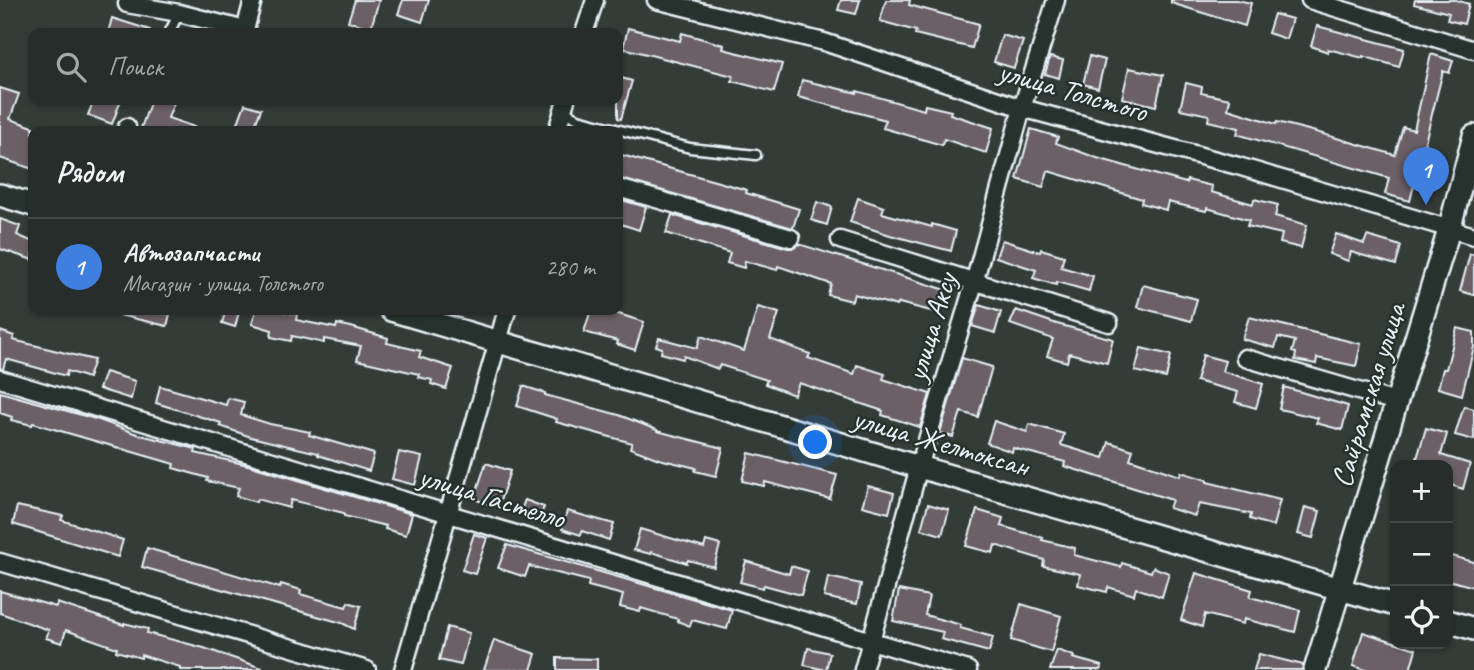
<!DOCTYPE html>
<html lang="ru">
<meta charset="utf-8">
<style>
:root{--surface:#272d2a;--page:#333936;--text:#f1f3f6;--muted:#a4a8a8;--line:#434947;--accent:#1a73e8}
body{margin:0;font-family:Caveat,sans-serif;background:var(--page);color:var(--text)}
.controls{position:absolute;right:21px;bottom:21px;display:grid;overflow:hidden;border-radius:14px;box-shadow:0 2px 5px #0004}
.controls button{width:63px;height:63px;display:grid;place-items:center;padding:0;border:0;border-bottom:2px solid var(--line);background:var(--surface);color:var(--text);font:35px sans-serif}
.you{position:absolute;left:816px;top:443px;width:24px;height:24px;margin:-18px;border:5px solid #fff;border-radius:50%;background:#1a73e8;box-shadow:0 0 0 10px #1a73e833}
.badge{display:grid;place-items:center;width:46px;height:46px;border-radius:50%;background:var(--accent);color:#fff;font-size:23px;font-weight:700}
.pin{position:absolute;translate:-50% -58px;filter:drop-shadow(0 2px 4px #0008)}
.pin::after{content:'';position:absolute;top:37px;width:24px;height:21px;background:inherit;clip-path:polygon(0 0,100% 0,50% 100%)}
.list{margin:0;padding:0;list-style:none}
h2{display:flex;justify-content:space-between;align-items:center;height:91px;margin:0;padding:0 28px;font-size:30px}
h2 small{font-size:23px;font-weight:400;color:var(--muted)}
.list li{display:grid;grid-template-columns:46px 1fr auto;gap:21px;align-items:center;box-sizing:border-box;height:98px;padding:0 28px;border-top:2px solid var(--line)}
.list b{display:block;font-size:26px;white-space:nowrap}
.list p{margin:0;font-size:23px;white-space:nowrap;color:var(--muted)}
.list em{font-size:23px;font-style:normal;color:var(--muted)}
.icon{flex:none;width:38px;height:38px;fill:none;stroke:currentColor;stroke-width:2;stroke-linecap:round;stroke-linejoin:round}
.map{position:relative;flex:none;width:1474px;height:670px;overflow:hidden}
.search{position:absolute;background:var(--surface);box-shadow:0 2px 5px #0004;left:28px;top:28px;width:595px;height:77px;display:flex;align-items:center;gap:18px;box-sizing:border-box;padding:0 24px;border-radius:14px;color:var(--muted);font-size:26px}
.panel{position:absolute;background:var(--surface);box-shadow:0 2px 5px #0004;left:28px;top:126px;width:595px;height:189px;border-radius:14px}
.map>svg:first-child{display:block}
.building{fill:#6b6066;stroke:#e8f1f8;stroke-width:2}
.lines{fill:none;stroke-linecap:round;stroke-linejoin:round}
.service-casing{stroke:#e8f1f8;stroke-width:13}
.minor-casing{stroke:#e8f1f8;stroke-width:21}
.secondary-casing{stroke:#e8f1f8;stroke-width:26}
.service{stroke:#26332d;stroke-width:8}
.minor{stroke:#26332d;stroke-width:16}
.secondary{stroke:#26332d;stroke-width:21}
.labels{text-anchor:middle;dominant-baseline:central;stroke-width:5;stroke-linejoin:round;paint-order:stroke}
.street-label{font-size:30px;fill:#e8f1f8;stroke:#26332d}
</style>
<div class="map">
<svg width="1474" height="670" viewBox="0 0 1474 670">
<rect width="100%" height="100%" fill="#343c38"/>
<filter id="ink" filterUnits="userSpaceOnUse"><feTurbulence type="fractalNoise" baseFrequency=".0143" numOctaves="2"/><feDisplacementMap in="SourceGraphic" scale="14" xChannelSelector="R" yChannelSelector="G"/><feConvolveMatrix kernelMatrix="1 2 1 2 8 2 1 2 1" color-interpolation-filters="sRGB"/></filter>
<g filter="url(#ink)">
<path class="building" d="M355 0H379L371 28 348 21Z
M403 0H429L422 22 398 14Z
M841 0H860L856 14 838 10Z
M886 0H910L909 5 979 24 972 48 915 34 916 31 880 21Z
M1171 0H1237L1251 3 1245 26 1171 3Z
M1415 0H1456L1469 4 1464 24 1447 20 1449 13 1414 4Z
M1274 14 1292 19 1286 39 1268 33Z
M112 18 150 30V33H108Z
M1317 26 1404 49 1399 67 1363 56V58L1328 49V52L1311 46Z
M628 28 680 41 682 33 724 45 723 49 782 64 774 92 732 81 733 76 623 48Z
M1002 35 1023 41 1014 68 994 62Z
M1431 54 1453 61 1449 73 1443 71 1410 201 1385 194 1389 178 1237 134 1239 128 1208 121 1209 115 1180 109 1186 83 1202 87 1201 93 1230 99 1228 109 1276 124 1277 122 1316 132 1395 155 1403 127 1414 130Z
M1090 56 1105 60 1098 88 1083 84Z
M1050 57 1063 60 1059 78 1045 74Z
M1129 68 1163 75 1156 106 1122 98Z
M618 77 632 81 621 119 618 118Z
M802 80 857 93V91L924 110 925 105 951 111 950 114 993 128 986 153 944 139 942 145 883 128 886 120 798 97Z
M0 88 19 94 10 119 33 127V169L0 158Z
M94 100H121L112 124 88 115Z
M151 100H175L168 118 200 129V131H140Z
M245 104 261 109 253 131H235Z
M1031 129 1058 137 1056 143 1097 158 1186 183 1187 180 1212 186 1211 192 1253 204 1254 199 1278 205 1275 216 1307 225 1301 248 1280 243 1282 234 1247 226 1249 220 1207 208 1206 211 1168 202 1166 210 1141 203 1142 199 1048 171 1043 187 1017 179Z
M618 154 747 190 746 193 799 209 793 228 618 178Z
M858 198 884 207 882 213 932 227V224L956 231 951 251 890 235 850 222Z
M618 199 646 207 639 230 618 223Z
M817 202 832 207 827 225 811 220Z
M672 215 788 248H794L799 244 946 290 939 313 899 303 897 306 854 294 852 301 828 295 831 284 778 266 777 270 745 261 744 268 727 263 730 253 666 233Z
M0 219 20 226 17 235 33 242V260L0 249Z
M1336 234 1364 244 1367 236 1401 246 1396 265 1351 252 1348 261 1329 254Z
M1002 240 1040 252 1041 249 1064 256 1061 267 1093 276 1089 291 1057 282 1056 285 1033 278 1036 270 996 257Z
M1470 254H1474V295L1460 291Z
M1143 285 1197 299 1191 321 1137 307Z
M979 305 1001 312 995 333 972 326Z
M758 307 779 313 770 339 810 354 808 358 854 374 857 365 885 374 883 379 930 394 920 427 882 415 883 411 799 383 794 395 765 384 767 380 720 365 718 369 684 356 683 359 661 353 662 348 656 346 659 338 697 348 701 336 744 351Z
M120 310H171L167 326 119 315Z
M226 310 239 312 235 327 222 323Z
M256 310H277L297 314 296 320 336 328 337 324 351 327 388 338 387 343 421 351 419 357 453 368 446 389 431 384 432 380 418 377 419 374 357 360 361 346 324 339V343L292 336 291 341 271 337 272 330 252 324Z
M591 310H606L644 322 635 350 617 344 618 341 584 332Z
M1016 310 1057 324 1113 339 1107 363 1069 353 1067 362 1047 356 1053 339 1010 324Z
M1249 317 1361 344 1356 366 1317 358 1316 364 1295 360 1296 353 1292 352 1295 341 1278 337 1275 348 1242 339Z
M1457 328 1474 332V347L1462 395 1438 388 1443 369H1446Z
M0 331 14 336 13 340 94 360 88 378 67 371 66 376 6 359 3 369H0Z
M1141 348 1171 355 1166 378 1135 371Z
M1203 355 1225 361 1222 371 1263 384 1256 408 1235 402 1238 392 1196 381Z
M962 358 992 367 978 417 961 412 953 437 940 433Z
M105 372 135 381 131 399 99 389Z
M160 386 226 405 228 398 244 402 241 415 270 424 310 432 309 435 374 454 369 471 318 455V453L251 437 220 426 221 423 156 403Z
M523 386 545 393V395L619 415 657 430V431L723 448 716 476 695 471 696 468 659 459 630 448 632 443 556 422 557 419 517 406Z
M1284 387 1348 406 1342 430 1316 423 1318 418 1279 409Z
M0 392 99 420 137 434 196 449 195 453 248 465 412 514 406 535 385 529 386 526 344 516V513L291 500 289 508 257 499 256 502 236 496 239 488 207 481 208 478 173 468 174 464 33 423 32 425 11 420 12 417 0 413Z
M1464 406 1474 409V440L1455 435Z
M994 421 1027 432 1029 424 1064 434 1061 445 1104 458 1109 442 1133 450 1130 459 1180 476 1181 472 1207 480V482L1280 500 1273 526 1250 519 1251 514 1199 504 1195 516 1169 508 1172 500 1064 466 1065 462 1013 448 1012 452 987 443Z
M1426 428 1447 434 1441 455 1470 464 1463 489 1448 484V465H1415Z
M399 452 422 457 415 485 392 479Z
M749 453 837 475 830 499 765 482 764 486 742 481Z
M486 463 510 471 498 507 474 499Z
M868 486 894 493 889 513 862 506Z
M525 500 544 507 539 520 520 512Z
M928 504 949 510 942 535 921 529Z
M17 506 63 516 61 520 123 540 118 557 13 524Z
M1305 507 1320 511 1313 538 1298 534Z
M977 510 1003 518 1001 526 1043 538 1042 540 1075 548 1074 555 1121 567 1122 563 1151 572 1153 567 1169 573 1162 597 1136 588 1134 595 1108 587 1107 592 1078 585 1080 574 1043 566 1044 560 995 545 993 553 966 546Z
M567 511 614 524 609 540 582 531 581 535 562 529Z
M640 529 704 548 706 541 720 545 714 567 688 560 687 563 651 552V554L634 550Z
M474 534 487 538 475 574 462 570Z
M507 545 732 610 727 629 692 620 690 626 677 621 678 619 641 608 640 612 620 607 623 595 588 586 589 581 529 566 525 577 498 568Z
M147 548 280 588 281 584 301 590 300 594 346 607 348 602 361 606 354 629 342 623 142 567Z
M1448 555 1474 562V587L1448 580Z
M746 561 789 574 791 566 808 571 801 595 764 585 763 588 740 582Z
M1196 573 1252 590 1250 597 1300 610 1295 632 1244 619 1243 624 1205 614 1202 627 1181 620Z
M828 577 861 584 857 604 824 597Z
M899 590 929 596 925 615 961 625 960 628 993 637 989 652 941 639 943 632 893 621Z
M0 591 56 607 57 603 124 625V623L148 629 147 633 204 648 262 668V670H180V667L141 655V658L116 651 117 648 66 630 62 643 46 638 49 630 0 613Z
M1021 604 1061 616 1051 652 1011 640Z
M447 627 469 633 461 665 439 660Z
M1363 632 1416 649 1410 670H1366L1353 666Z
M494 640 536 654 531 670H484Z
M808 648 830 653 826 670 804 665Z
M1057 650 1074 656 1073 658 1102 666 1101 670H1050Z
M1259 654 1303 665 1302 670H1254Z
M557 658 597 659V670H557Z"/>
<g class="lines">
<g class="service-casing">
<path id="service" d="M169 33 179 13
M563 110 578 119 690 148 756 155"/>
</g>
<g class="minor-casing">
<path id="minor" d="M656 0 824 42 1022 108 1238 166 1474 236
M1310 0 1474 50
M127 4 179 13 245 30 253 0
M584 33 595 0
M126 131 127 127
M557 131 566 100
M618 188 791 238
M840 240 1109 323
M1245 358 1396 402
M0 379 968 670
M0 562 367 670
M403 670 507 310
M863 670 919 467 974 283 1022 108 1056 0"/>
</g>
<g class="secondary-casing">
<path id="secondary" d="M0 195 33 205
M391 310 919 467 1395 605
M1448 621 1474 629
M1315 670 1449 230 1474 136"/>
</g>
<use href="#service" class="service"/>
<use href="#minor" class="minor"/>
<use href="#secondary" class="secondary"/>
</g>
</g>
<g class="labels">
<g class="street-label">
<text transform="translate(1073 91) rotate(16)">улица Толстого</text>
<text transform="translate(931 327) rotate(-73)">улица Аксу</text>
<text transform="translate(1368 395) rotate(-73)">Сайрамская улица</text>
<text transform="translate(941 442) rotate(16)">улица Желтоксан</text>
<text transform="translate(492 497) rotate(17)">улица Гастелло</text>
</g>
</g>
</svg>
<div class="controls">
<button>+</button>
<button>−</button>
<button><svg class="icon" aria-label="locate" viewBox="0 0 24 24"><circle cx="12" cy="12" r="6"/><path d="M12 2v4M12 18v4M2 12h4M18 12h4"/></svg></button>
</div>
<div class="you"></div>
<div class="pin badge" style="left:1426px;top:205px;background:#3f7fe0">1</div>
<div class="search"><svg class="icon" aria-label="search" viewBox="0 0 24 24"><circle cx="10" cy="10" r="6"/><path d="M15 15l6 6"/></svg>Поиск</div>
<section class="panel">
<h2>Рядом<small></small></h2>
<ul class="list">
<li><span class="badge" style="background:#3f7fe0">1</span><div><b>Автозапчасти</b><p>Магазин · улица Толстого</p></div><em>280 m</em></li>
</ul>
</section>
</div>
